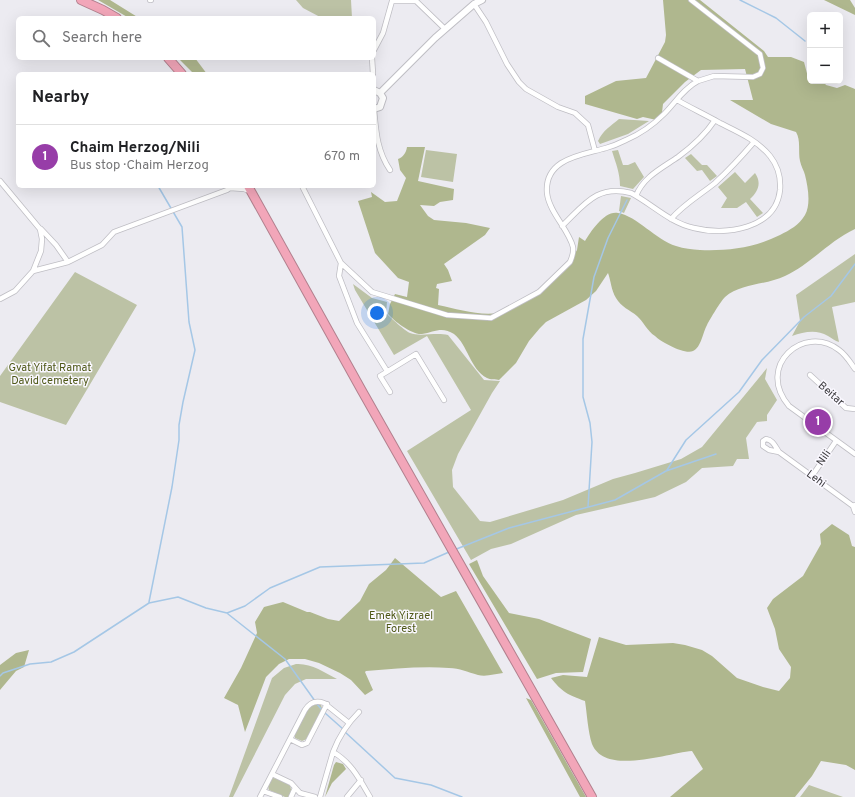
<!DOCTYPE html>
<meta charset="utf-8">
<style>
:root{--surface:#fff;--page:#f2f2f2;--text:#202124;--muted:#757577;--line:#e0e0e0;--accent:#973da8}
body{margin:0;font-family:Overpass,sans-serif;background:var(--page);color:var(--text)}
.controls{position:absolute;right:12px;top:12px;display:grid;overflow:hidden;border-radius:6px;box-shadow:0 4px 16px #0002}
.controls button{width:36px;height:36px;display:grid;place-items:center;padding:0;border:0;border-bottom:1px solid var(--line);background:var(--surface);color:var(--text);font:20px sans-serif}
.you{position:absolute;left:377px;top:313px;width:14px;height:14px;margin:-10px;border:3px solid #fff;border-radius:50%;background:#1a73e8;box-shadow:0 0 0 6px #1a73e833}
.badge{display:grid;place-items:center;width:26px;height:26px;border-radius:50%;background:var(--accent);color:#fff;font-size:13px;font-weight:700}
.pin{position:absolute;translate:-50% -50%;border:2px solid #fff;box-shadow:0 1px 4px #0006}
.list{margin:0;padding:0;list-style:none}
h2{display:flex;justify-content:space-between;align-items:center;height:52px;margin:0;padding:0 16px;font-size:17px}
h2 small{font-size:13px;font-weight:400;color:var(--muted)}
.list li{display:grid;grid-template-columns:26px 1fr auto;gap:12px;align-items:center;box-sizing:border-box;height:64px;padding:0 16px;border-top:1px solid var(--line)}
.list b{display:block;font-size:15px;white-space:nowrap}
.list p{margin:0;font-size:13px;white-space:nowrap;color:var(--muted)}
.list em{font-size:13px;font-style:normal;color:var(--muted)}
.icon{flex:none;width:22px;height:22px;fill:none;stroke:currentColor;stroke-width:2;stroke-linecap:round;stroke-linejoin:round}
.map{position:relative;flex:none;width:855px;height:797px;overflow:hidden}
.search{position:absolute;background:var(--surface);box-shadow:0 4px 16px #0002;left:16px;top:16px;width:360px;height:44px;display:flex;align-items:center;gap:10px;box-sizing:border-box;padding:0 14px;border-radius:6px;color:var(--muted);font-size:15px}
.panel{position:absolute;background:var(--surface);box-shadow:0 4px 16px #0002;left:16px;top:72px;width:360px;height:116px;border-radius:6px}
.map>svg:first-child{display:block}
.green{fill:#bcc2a5}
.forest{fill:#afb78e}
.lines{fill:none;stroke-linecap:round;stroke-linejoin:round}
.stream{stroke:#a5c7e6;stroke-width:1.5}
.street-casing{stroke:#bfbec4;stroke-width:6}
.secondary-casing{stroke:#bfbec4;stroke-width:8}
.highway-casing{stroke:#b2808e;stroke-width:10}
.street{stroke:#fff;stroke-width:4.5}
.secondary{stroke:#fff;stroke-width:6}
.highway{stroke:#f2a6b9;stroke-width:8}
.labels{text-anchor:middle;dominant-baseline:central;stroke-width:3;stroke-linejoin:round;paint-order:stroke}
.park-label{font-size:11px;fill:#4e5817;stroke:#faf8ff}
.street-label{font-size:11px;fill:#3b3a3d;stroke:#faf8ff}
</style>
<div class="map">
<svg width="855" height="797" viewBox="0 0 855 797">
<rect width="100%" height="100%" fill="#ecebf1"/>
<path class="green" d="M296 0H351L352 18H322L303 8Z
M619 119 649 121 628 134 600 144 598 141C603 130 611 126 619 119Z
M426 150 457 154 453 182 421 177Z
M618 150 623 165H628L635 162 644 177 633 189 620 186C620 173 616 164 612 151Z
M691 154 702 165H707L717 176 710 181 702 170 697 171 685 158Z
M735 172 745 183 755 173C762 183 758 192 750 199L763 213 757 217 746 202 737 208H721L727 198 718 187Z
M621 196 631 198 624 213 619 211Z
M855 254V302L832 307 839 342C835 341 832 338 828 336 816 329 804 332 792 336L800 321 796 295Z
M75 272 137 305 66 425 0 402V376Z
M353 284 372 298 387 302 386 313C391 318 405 331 410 333 420 337 436 332 448 335L484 380 500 381 492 393 458 454 452 470 453 487 480 521 490 522 563 500 613 479 635 473 681 459 702 447 767 368 765 379 777 400 767 415V421L757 422 746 438 749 459H737L733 466 702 468 686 482 655 497 576 515 511 544 491 549 471 560 407 451 471 410 427 336 394 355 355 290Z
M296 664C311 663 324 672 337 679H306L295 684 285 695 233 797H229L272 678 284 668Z
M315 704 321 705 322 708 307 739 302 741 295 738V734C300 725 305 708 315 704Z
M273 778C284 779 297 785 288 797H285L269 790C267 786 269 780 273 778Z
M809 785 843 797H800Z"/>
<path class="forest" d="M98 0H110L139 18H129Z
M663 0H700L764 51 768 57H791L804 62 809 81H823L826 85 837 88 845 85 855 89V229C829 241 811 264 785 276 767 285 741 283 725 297 721 301 710 319 707 325 703 332 701 348 693 351 685 355 661 342 655 336 647 331 644 322 637 316 630 310 621 307 616 298 611 290 611 281 608 273L596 291 586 300 546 322 540 328 529 341 516 363 499 380C496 379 490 380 487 378 470 369 468 345 454 334 442 326 434 332 422 334 412 335 394 321 388 314L390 304 395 294 407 297 409 282 398 278 375 253 358 201 372 197 371 192 385 202 397 201 406 178 400 170 398 159C403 157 406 153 407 147H425L418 181 454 189 453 200 440 202 434 206 420 205 428 216 434 220 466 223 490 228 485 235 444 264 448 270 452 281 437 284 436 288 439 289 438 305C457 309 479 316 498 313 527 308 553 276 573 257L577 250 579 237 585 241C591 231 605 210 618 213 637 216 656 240 676 246 684 249 692 249 700 250 728 251 754 248 780 235 790 230 799 225 805 215 811 204 808 187 805 175 804 171 801 166 800 161 798 152 801 140 796 132L771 124 730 100H753L745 69 701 70 685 82 663 104 661 121 643 117 637 119 585 104V96L616 81 646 78 665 42 666 35Z
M824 0H850L855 8V15Z
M178 58H195L207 74H194Z
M832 524 849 535 852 546 855 547V770L846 765 821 761 812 776 795 797H670L703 769 692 751C667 753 605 776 592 744 588 732 587 714 585 701 568 695 562 692 551 678L563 675 587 677 599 637 626 645 673 643 685 645 702 650 712 656 737 678 763 687 779 691 790 678 791 667 779 649 775 629 767 608 773 599 803 576 821 544 820 534Z
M395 558 441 597 456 591 503 673C495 674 486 677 478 675 467 672 460 668 449 668 421 666 393 669 366 671L365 672 373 690 365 695 351 680 340 673 319 663 305 659H289L279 664 266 677 245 732 238 705 224 698 241 668 257 633 255 622 264 607 283 602 307 612H310L328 619 339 621 360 601 369 584 386 570Z
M477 560 483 576 509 613 539 619 591 639 583 672 556 673 537 679 469 564Z
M29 650 24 667 16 671 0 690V665L16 653Z
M526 698 531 700 586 797H580Z
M336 762 343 764 346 769 332 783 325 797 334 765Z"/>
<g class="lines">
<path class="stream" d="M740 0 776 18 805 41
M667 470 686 440 739 392 762 360 804 317 831 296 855 264
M588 507 592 442 590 423 583 397V339L594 277 608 238 627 200
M454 550 509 528 615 500 666 471 716 454
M149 602 172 487 179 440V425L183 402 195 350 189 322 182 227 158 186
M228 614 285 659 315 701
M0 676 3 673 30 664 51 662 74 652 149 603 178 597 206 608 227 613 245 606 270 588 320 567 424 563 449 552
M317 704 322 710
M325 713 343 729
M345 732 395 778 431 785 462 797"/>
<g class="street-casing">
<path id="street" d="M150 0H151
M474 4 486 22 507 64 519 82 526 89 558 107 575 113 588 125 595 151
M374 50 383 33 392 1H416L445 29
M372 58 373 74
M658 58 698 81 714 76 753 77 760 74 763 68 760 54 691 0
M374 109C376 131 377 151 390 170
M0 181 40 229 42 239 41 251 33 271 15 291 0 299
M302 186 341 263 372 292 447 315 491 318 539 292 570 262C572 257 574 253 573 247 569 230 549 212 547 193 544 158 583 155 606 148 613 146 620 143 626 140 640 134 653 125 664 114 675 103 684 88 698 81
M230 188 244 189 250 191
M636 196C643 177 662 168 678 157 693 146 705 135 715 120
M671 219C684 204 700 195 715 183 729 170 742 156 754 142
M562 226C584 205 597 184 631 193 652 204 670 223 694 228 725 236 776 229 780 190 781 177 778 166 770 156 757 140 738 132 720 123 706 115 691 108 677 100
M68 262 102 245 114 232 227 190 233 186
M341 263 339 276 357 323 387 371
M33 271 68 262 56 245 41 229
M855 369C850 362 846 355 839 350 804 323 755 366 789 406L855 454
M810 375 846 408 855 409
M390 392 380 376 416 354 444 400
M779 452C775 446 773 440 766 439L763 441V446L769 450 779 452 853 506 855 505
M812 476 836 441
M853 506 855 512
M290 739 302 745 307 743 327 704
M333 752C339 736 347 724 359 712
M272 774 291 783 300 793 315 797
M263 791 280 797
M260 797 305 710C310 702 316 700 324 703L349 723
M291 797 295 788
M320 797 333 752C351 762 360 780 370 797
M347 797 361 780"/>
</g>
<g class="secondary-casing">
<path id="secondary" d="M374 90 380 93 383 98 380 107 374 109
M380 93 435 38 474 4 482 0"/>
</g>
<g class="highway-casing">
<path id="highway" d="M81 0 103 10 117 18
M168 58 182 74
M248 186 362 391 592 797"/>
</g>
<use href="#street" class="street"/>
<use href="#secondary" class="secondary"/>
<use href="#highway" class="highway"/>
</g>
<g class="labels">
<g class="park-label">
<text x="50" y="368">Gvat Yifat Ramat<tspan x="50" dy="13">David cemetery</tspan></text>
<text x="401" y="616">Emek Yizrael<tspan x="401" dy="13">Forest</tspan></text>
</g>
<g class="street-label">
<text transform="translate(831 394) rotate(41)">Beitar</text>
<text transform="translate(824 458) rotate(-55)">Nili</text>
<text transform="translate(816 479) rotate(36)">Lehi</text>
</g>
</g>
</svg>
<div class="controls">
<button>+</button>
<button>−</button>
</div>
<div class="you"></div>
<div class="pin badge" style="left:818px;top:422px">1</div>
<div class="search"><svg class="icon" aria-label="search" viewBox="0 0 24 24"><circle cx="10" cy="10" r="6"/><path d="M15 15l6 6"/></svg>Search here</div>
<section class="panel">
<h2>Nearby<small></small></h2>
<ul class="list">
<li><span class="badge">1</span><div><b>Chaim Herzog/Nili</b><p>Bus stop · Chaim Herzog</p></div><em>670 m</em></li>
</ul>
</section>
</div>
